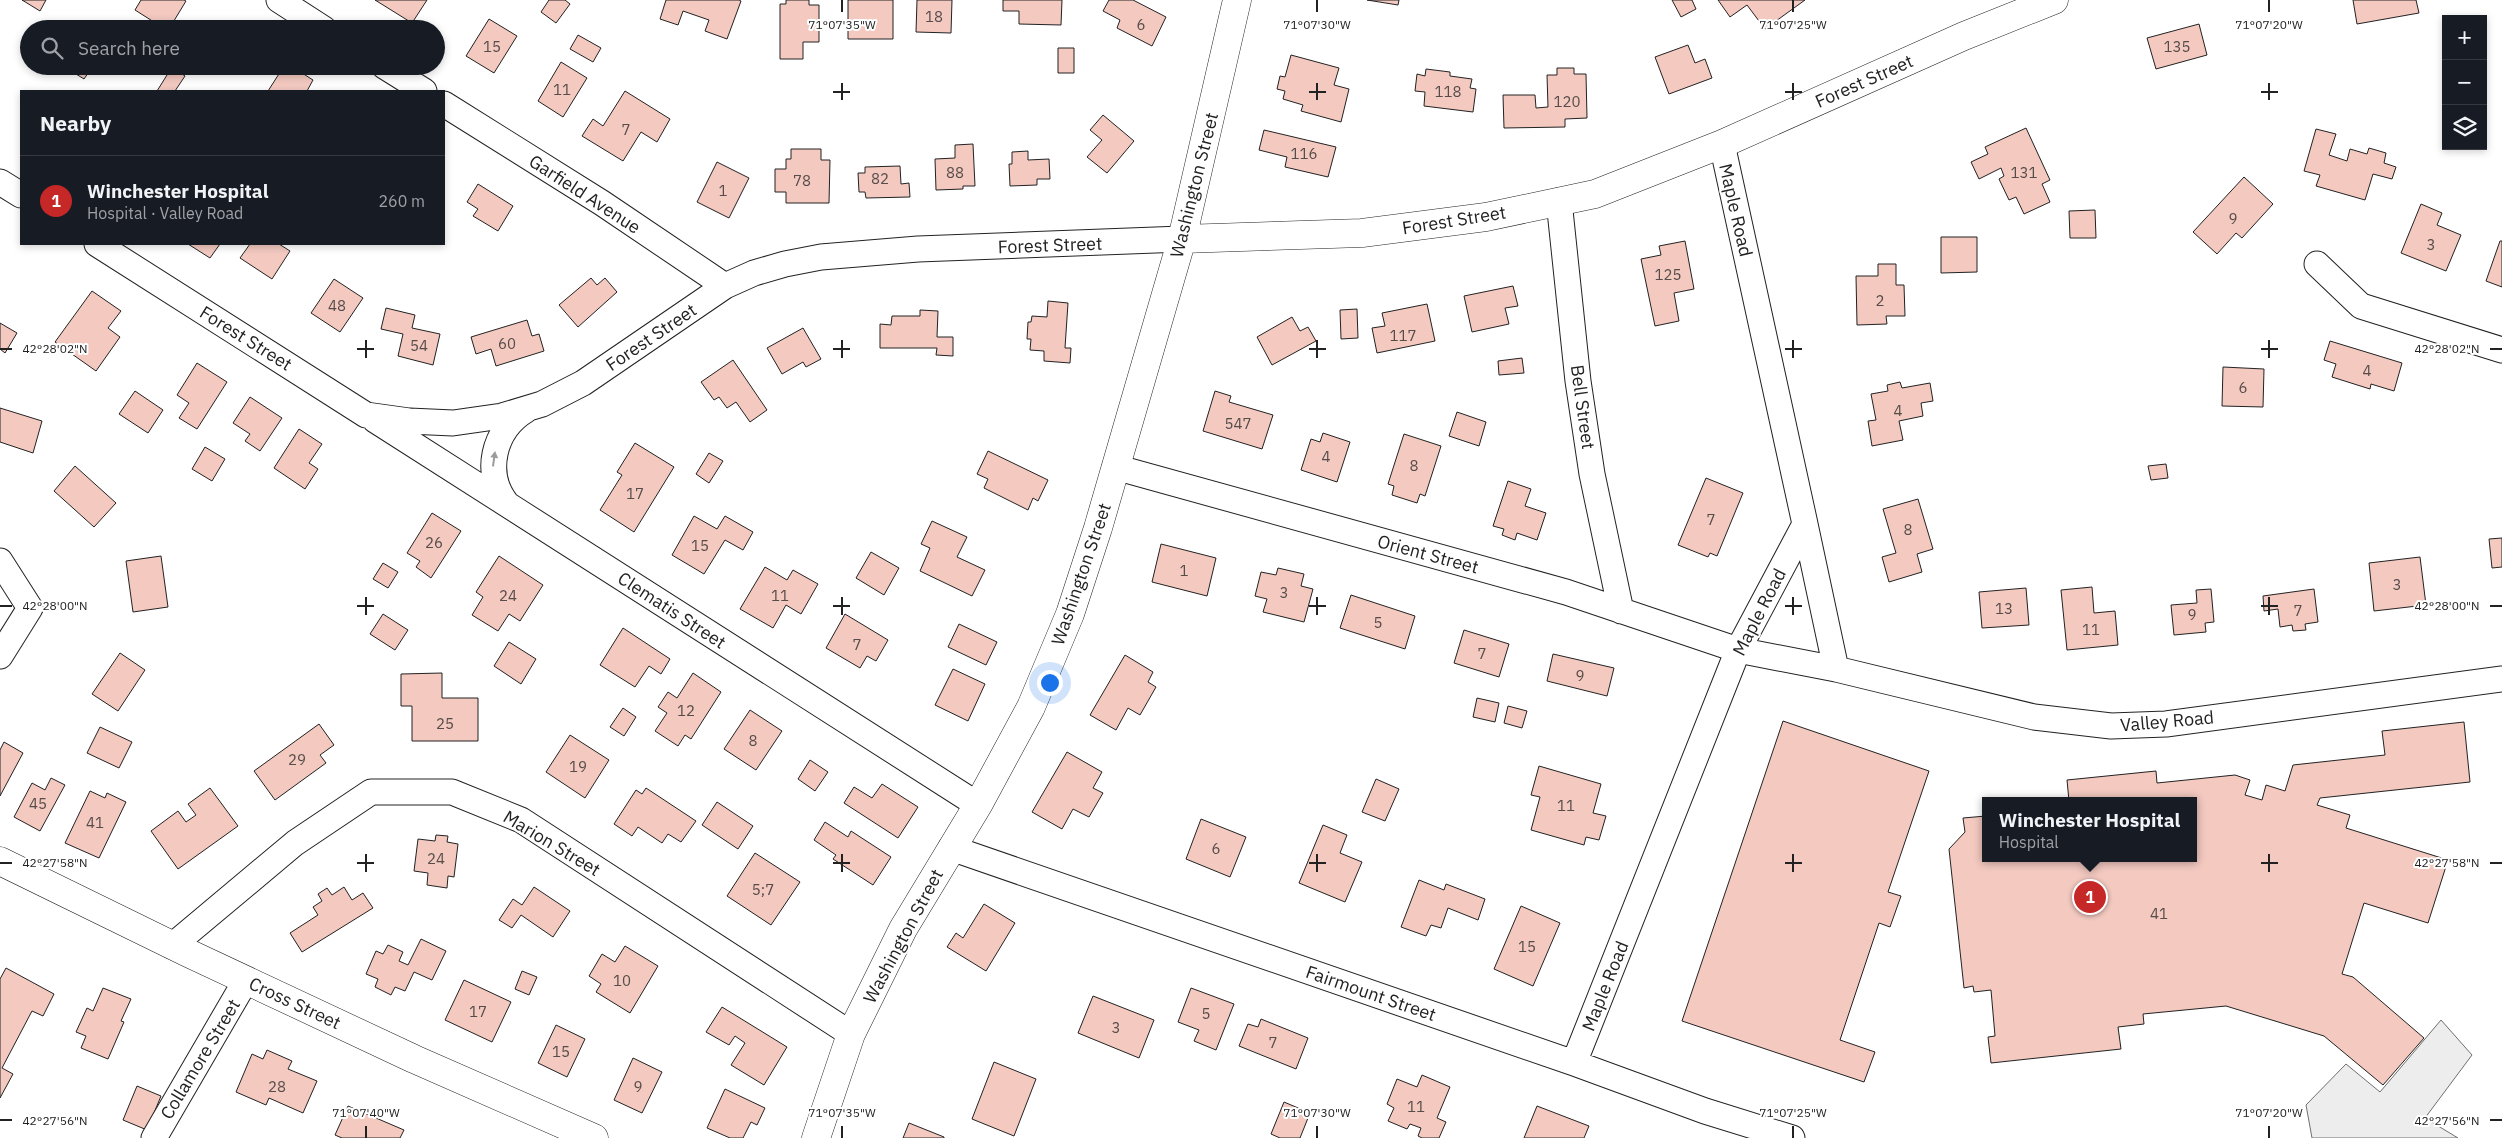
<!DOCTYPE html>
<meta charset="utf-8">
<style>
:root{--surface:#171b24;--page:#20242c;--text:#f1f3f6;--muted:#9ea1a6;--line:#363941;--accent:#c62828}
body{margin:0;font-family:"IBM Plex Sans",sans-serif;background:var(--page);color:var(--text)}
.controls{position:absolute;right:15px;top:15px;display:grid;overflow:hidden;border-radius:0px;box-shadow:0 2px 8px #0003}
.controls button{width:45px;height:45px;display:grid;place-items:center;padding:0;border:0;border-bottom:1px solid var(--line);background:var(--surface);color:var(--text);font:25px sans-serif}
.you{position:absolute;left:1049px;top:682px;width:18px;height:18px;margin:-12px;border:4px solid #fff;border-radius:50%;background:#1a73e8;box-shadow:0 0 0 8px #1a73e833}
.badge{display:grid;place-items:center;width:32px;height:32px;border-radius:50%;background:var(--accent);color:#fff;font-size:16px;font-weight:700}
.pin{position:absolute;translate:-50% -50%;border:2px solid #fff;box-shadow:0 1px 5px #0006}
.popup{position:absolute;left:1982px;top:797px;width:215px;height:65px;box-sizing:border-box;display:grid;place-content:center;border-radius:0px;background:var(--surface);filter:drop-shadow(0 1px 4px #0005);font-size:16px;white-space:nowrap;color:var(--muted)}
.popup b{font-size:19px;color:var(--text)}
.popup::after{content:'';position:absolute;left:50%;top:100%;margin-left:-10px;border:10px solid transparent;border-top-color:var(--surface)}
.list{margin:0;padding:0;list-style:none}
h2{display:flex;justify-content:space-between;align-items:center;height:65px;margin:0;padding:0 20px;font-size:21px}
h2 small{font-size:16px;font-weight:400;color:var(--muted)}
.list li{display:grid;grid-template-columns:32px 1fr auto;gap:15px;align-items:center;box-sizing:border-box;height:90px;padding:0 20px;border-top:1px solid var(--line)}
.list b{display:block;font-size:19px;white-space:nowrap}
.list p{margin:0;font-size:16px;white-space:nowrap;color:var(--muted)}
.list em{font-size:16px;font-style:normal;color:var(--muted)}
.icon{flex:none;width:28px;height:28px;fill:none;stroke:currentColor;stroke-width:2;stroke-linecap:round;stroke-linejoin:round}
.map{position:relative;flex:none;width:2502px;height:1138px;overflow:hidden}
.search{position:absolute;background:var(--surface);box-shadow:0 2px 8px #0003;left:20px;top:20px;width:425px;height:55px;display:flex;align-items:center;gap:12px;box-sizing:border-box;padding:0 18px;border-radius:28px;color:var(--muted);font-size:19px}
.panel{position:absolute;background:var(--surface);box-shadow:0 2px 8px #0003;left:20px;top:90px;width:425px;height:155px;border-radius:0px}
.map>svg:first-child{display:block}
.parking{fill:#ededed;stroke:#6f6f6f}
.building{fill:#f3c9c0;stroke:#222}
.lines{fill:none;stroke-linecap:round;stroke-linejoin:round}
.street-casing{stroke:#222;stroke-width:27}
.secondary-casing{stroke:#222;stroke-width:29}
.street{stroke:#fff;stroke-width:25}
.secondary{stroke:#fff;stroke-width:28}
.oneway{fill:#9c9c9c}
.ticks{fill:none;stroke:#222;stroke-width:2}
.labels{text-anchor:middle;dominant-baseline:central;stroke-width:4;stroke-linejoin:round;paint-order:stroke}
.number-label{font-size:15px;fill:#564c4a}
.street-label{font-size:18px;fill:#222;stroke:#fff}
.ticks-label{font-size:12px;text-anchor:middle;fill:#222;stroke:#fff;stroke-width:4;stroke-linejoin:round;paint-order:stroke}
</style>
<div class="map">
<svg width="2502" height="1138" viewBox="0 0 2502 1138">
<rect width="100%" height="100%" fill="#fff"/>
<path class="parking" d="M2441 1020 2472 1055 2425 1118 2458 1138H2312L2306 1105 2346 1064 2380 1092Z"/>
<path class="building" d="M22 0H46L40 11Z
M141 0H184L186 1 169 29H165L135 10Z
M375 0H427L412 23Z
M549 0H565L570 4 556 23 541 12Z
M666 0H739L741 1 727 39 705 31 709 20 683 11 678 25 660 19Z
M786 0H809V5H819V42H803V59H780V4H786Z
M848 0H893V39H848Z
M917 0H952L951 33 916 32Z
M1003 0H1062L1061 25 1019 24V11H1003Z
M1109 0H1133L1166 17 1152 46 1117 28 1120 20 1103 11Z
M1367 0H1399L1398 5Z
M1672 0H1692L1696 9 1681 17Z
M1718 0H1805L1765 29 1747 5 1730 17Z
M2353 0H2416L2419 13 2357 24Z
M489 19 517 36 494 73 466 56Z
M2199 24 2207 55 2156 69 2147 38Z
M578 35 601 48 593 62 570 49Z
M1688 45 1695 63 1705 59 1712 78 1669 94 1655 57Z
M1058 48H1074V73H1058Z
M1291 55 1339 68 1334 85 1349 89 1341 122 1301 111 1303 105 1283 99 1285 91 1277 89 1280 76 1285 77Z
M561 62 587 78 563 117 538 101Z
M70 66H93L84 79 68 69Z
M284 66H291L313 80 307 91H268Z
M172 67 185 76 175 91H157Z
M1557 68H1574V74H1586L1587 118 1565 119V127L1504 128 1503 95H1535L1536 108 1548 107 1547 75H1557Z
M1426 69 1450 72V76L1472 79 1470 88 1476 89 1473 112 1424 106 1425 92 1415 91 1417 74 1425 76Z
M625 91 670 119 657 142 641 132 623 161 582 136 593 119 603 126Z
M1103 115 1134 141 1107 173 1087 157 1102 140 1090 130Z
M2026 128 2050 180 2042 184 2050 202 2024 214 2016 197 2009 200 1999 179 2004 176 2001 168 1979 179 1971 162 1988 154 1985 147Z
M2316 129 2336 134 2329 155 2347 161 2350 149 2367 154 2369 148 2386 153 2384 163 2396 167 2392 179 2373 174 2365 200 2316 186 2320 175 2304 171Z
M1264 130 1336 147 1328 177 1285 167 1287 157 1259 150Z
M973 144 975 186H963V189L936 190 935 159 955 158V145Z
M791 149H821V160H830L829 203H786V192H775V169H786V159H791Z
M1028 151V160L1049 159 1050 179H1037V185L1010 186 1009 164H1012V152Z
M717 162 749 178 729 218 697 202Z
M900 166 901 184 909 183 910 197 866 198 865 192H859L858 173H865V167Z
M2244 177 2273 204 2242 238 2236 233 2217 254 2193 232Z
M478 184 513 206 498 231 473 216 478 209 467 202Z
M2421 204 2442 213 2437 225 2461 235 2446 271 2401 253Z
M2095 210 2096 238H2070L2069 211Z
M1941 237H1977V272L1941 273Z
M1685 241 1694 289 1674 293 1679 321 1655 326 1641 259 1661 255 1659 246Z
M2500 241H2502V287L2486 281Z
M188 244H220L210 258Z
M250 244H279L290 251 272 279 240 258Z
M1878 264H1896V285H1904L1905 316H1886L1887 324 1857 325 1856 276H1878Z
M591 278 597 285 605 278 617 292 578 327 559 305Z
M334 279 363 298 340 332 311 313Z
M1513 286 1518 306 1505 308 1509 324 1472 332 1464 296Z
M92 291 121 311 108 328 120 337 96 371 55 342Z
M1048 301 1068 303 1065 348H1071L1070 363 1044 361V351L1030 350 1031 339H1027L1028 322H1031L1032 316 1047 317Z
M1427 304 1435 341 1377 353 1372 328 1385 326 1382 313Z
M386 308 415 315 412 328 440 334 433 365 398 356 403 334 381 329Z
M1357 309 1358 338 1341 339 1340 310Z
M920 310 938 311 937 337H953V356L936 355 937 348H880V324L891 325 892 316H920Z
M1292 317 1300 331 1308 327 1316 341 1272 365 1257 337Z
M527 320 532 336 539 334 544 351 496 366 491 349 476 354 471 337Z
M0 323 17 333 5 353 0 349Z
M803 328 821 359 806 367 803 362 782 374 767 348Z
M2330 341 2402 363 2394 391 2371 384 2370 389 2332 377 2336 364 2324 360Z
M1522 358 1524 373 1499 375 1498 361Z
M733 360 767 410 750 422 736 402 727 408 719 397 714 400 701 382Z
M197 363 227 382 197 429 179 418 189 403 177 395Z
M2223 367 2264 369 2263 407 2222 406Z
M1900 382 1902 388 1930 383 1933 401 1921 403 1923 416 1899 421 1903 440 1872 446 1868 421 1876 420 1871 394 1888 391 1887 385Z
M135 391 163 410 148 433 119 414Z
M1215 391 1231 396 1229 402 1273 415 1262 449 1203 431Z
M250 397 282 418 260 451 245 441 250 434 233 423Z
M0 408 42 421 33 453 0 442Z
M1457 412 1486 422 1479 446 1449 436Z
M299 429 322 444 309 463 318 469 305 489 274 468Z
M1323 433 1350 442 1337 482 1301 470 1311 439 1320 442Z
M1404 434 1441 446 1425 496 1420 494 1417 503 1392 495 1394 486 1388 484Z
M635 443 674 467 634 532 600 510 622 475 617 472Z
M205 447 225 459 212 481 192 469Z
M988 451 1048 480 1038 501 1033 498 1028 510 984 488 988 479 977 474Z
M709 453 723 461 709 483 696 474Z
M2166 464 2168 478 2151 480 2148 466Z
M75 466 116 503 94 527 54 491Z
M1706 478 1743 493 1717 556 1710 553 1708 557 1678 545Z
M1508 481 1531 489 1525 506 1546 513 1537 540 1517 533 1515 540 1502 535 1504 529 1493 526Z
M1918 499 1933 549 1917 554 1922 572 1889 582 1882 557 1896 553 1883 509Z
M432 513 461 531 431 578 416 567 420 561 407 553Z
M694 516 717 529 725 516 753 532 743 550 725 540 704 574 672 555Z
M932 521 967 537 957 557 985 570 972 596 920 571 930 548 921 544Z
M2502 538V567L2492 568 2489 539Z
M1161 544 1216 558 1207 596 1152 582Z
M871 552 899 568 884 595 856 578Z
M161 556 168 607 133 612 126 561Z
M499 556 543 585 520 621 509 614 498 631 472 615 483 597 476 592Z
M2420 557 2426 605 2374 611 2369 563Z
M383 563 398 572 388 588 373 579Z
M765 567 787 580 793 570 818 584 801 614 786 605 773 628 740 609Z
M1278 568 1304 574 1301 586 1313 589 1304 622 1263 612 1267 599 1255 596 1261 572 1276 575Z
M2092 587 2094 613 2115 611 2118 645 2067 650 2061 590Z
M2026 588 2029 625 1982 628 1979 592Z
M2211 589 2214 622 2205 623 2206 632 2174 635 2171 605 2197 603 2196 590Z
M2314 589 2318 622 2305 624 2306 630 2293 631 2292 625 2280 627 2278 609 2264 611 2263 596Z
M1351 595 1415 616 1405 649 1340 628Z
M383 614 408 630 395 650 370 634Z
M845 614 888 640 876 661 867 656 860 668 826 648Z
M959 624 997 642 986 665 948 647Z
M623 628 670 659 661 674 649 666 635 687 600 665Z
M1464 630 1509 644 1499 677 1454 663Z
M509 642 536 659 521 684 494 666Z
M120 653 145 670 118 711 92 694Z
M1553 654 1614 668 1607 696 1547 681Z
M1125 655 1153 672 1148 682 1156 687 1140 715 1128 708 1116 730 1090 715Z
M953 669 985 684 968 721 935 705Z
M442 673V698H478V741H412V706H401V674Z
M693 673 721 692 691 739 685 735 678 746 655 731 667 713 658 707 668 692 677 698Z
M1477 698 1499 703 1495 722 1473 717Z
M1508 706 1527 711 1522 728 1504 723Z
M623 708 636 717 624 736 610 727Z
M750 710 782 731 756 770 724 749Z
M1783 721 1929 771 1888 892 1901 896 1890 927 1879 923 1840 1040 1875 1052 1864 1082 1682 1021Z
M2464 722 2470 782 2320 798 2317 805 2350 815 2346 828 2448 860 2428 923 2364 903 2342 974 2353 977 2424 1038 2383 1085 2324 1036 2226 1006 2143 1014 2144 1024 2118 1027 2121 1049 1991 1063 1988 1037 1995 1036 1991 990 1974 992 1973 986 1964 988 1949 849 1965 832 1963 818 1986 816V858H2194V801H2069L2067 780 2156 771 2157 783 2235 775 2250 780 2245 795 2262 800 2266 785 2285 791 2293 765 2385 755 2382 731Z
M319 724 334 745 320 755 326 763 275 800 254 771Z
M100 727 132 742 119 768 87 753Z
M570 735 609 760 585 798 546 772Z
M4 742 23 753 0 796V750Z
M1067 752 1102 772 1093 788 1103 793 1089 817 1073 809 1062 829 1032 812Z
M810 760 828 772 815 791 798 779Z
M1539 766 1601 784 1593 813 1606 816 1599 840 1586 837 1584 845 1531 830 1540 797 1531 795Z
M51 778 65 785 40 831 14 817 32 783 45 790Z
M1376 779 1399 789 1385 821 1362 812Z
M882 784 918 807 898 838 844 803 854 787 872 798Z
M210 788 238 826 178 869 151 831 178 811 186 822 196 815 188 804Z
M646 788 696 821 681 842 668 834 662 843 638 827 632 836 614 824 636 790 642 794Z
M90 791 105 798 107 793 126 802 99 858 65 843Z
M717 802 753 826 738 849 702 825Z
M1201 819 1246 837 1230 877 1186 859Z
M825 822 848 837 851 831 891 857 873 885 833 859 836 855 814 840Z
M1323 825 1347 835 1340 853 1362 862 1345 902 1299 883Z
M436 835 448 836 447 842 458 844 454 877 448 876 447 888 427 885 428 873 414 871 418 839 435 841Z
M755 853 800 882 771 925 727 896Z
M1419 880 1444 890 1446 884 1485 899 1478 920 1448 908 1441 928 1431 925 1426 936 1401 927Z
M344 887 352 900 363 893 373 908 302 952 290 933 318 915 313 907 322 901 318 894 327 888 332 895Z
M534 887 570 911 553 937 521 915 512 928 499 920 513 899 522 905Z
M984 904 1015 923 986 971 947 947 956 933 963 938Z
M1521 906 1560 923 1533 986 1494 969Z
M421 939 446 951 432 980 414 972 405 991 395 987 391 995 375 987 378 979 366 974 376 951 383 954 388 945 403 952 399 961 408 965Z
M625 946 658 966 630 1013 596 992 601 984 589 976 602 954 615 962Z
M6 968 54 994 43 1016 32 1011 2 1068 13 1074 0 1098V979Z
M522 971 537 977 529 995 515 989Z
M464 980 511 1002 492 1042 445 1020Z
M103 988 131 999 121 1021 124 1022 108 1059 81 1048 86 1036 76 1032 87 1008 93 1011Z
M1191 988 1234 1004 1216 1050 1194 1041 1199 1030 1178 1022Z
M1093 996 1154 1020 1139 1058 1078 1033Z
M722 1007 787 1047 764 1085 731 1065 745 1043 735 1036 729 1045 706 1032Z
M1261 1019 1308 1038 1296 1069 1239 1046 1248 1024 1258 1027Z
M556 1025 585 1039 567 1077 538 1063Z
M267 1050 292 1061 288 1069 317 1081 303 1113 269 1098 266 1105 236 1092 252 1054 263 1059Z
M633 1058 662 1072 642 1113 614 1100Z
M994 1062 1036 1079 1014 1136 972 1119Z
M1422 1075 1450 1087 1437 1118 1446 1122 1439 1138H1422L1418 1136 1421 1128 1410 1124 1407 1129 1388 1121 1394 1108 1387 1104 1397 1079 1417 1087Z
M137 1086 161 1096 147 1130 123 1120Z
M725 1089 765 1108 757 1125 751 1122 743 1138H730L707 1128Z
M1284 1102 1310 1113 1300 1138H1280L1271 1134Z
M348 1106 404 1130 400 1138H342L335 1135Z
M1537 1106 1589 1126 1584 1138H1524Z
M909 1123 944 1137V1138H903Z"/>
<g class="lines">
<g class="street-casing">
<path id="street" d="M279 0 324 29
M384 66 424 91
M444 104 602 203 725 286
M0 182 21 195
M1559 201 1578 381 1592 474 1621 611
M97 244 366 415 409 421 453 423 502 416 542 404 583 383 725 286 754 273 785 264 821 257 918 249 1182 239
M2317 264 2361 306 2502 350
M375 420 978 805
M1115 467 1566 592 1738 650 1836 669
M507 504C483 474 493 430 526 410
M1805 524 1836 669 2034 717 2111 726 2166 724 2502 679
M0 561 30 608 0 656
M951 848 1574 1063 1705 1111 1792 1138
M172 946 295 843 371 792H452L521 820 851 1034
M1574 1063 1738 650 1805 524 1722 144
M154 1138 246 980"/>
</g>
<g class="secondary-casing">
<path id="secondary" d="M1182 239 1362 233 1486 217 1595 194 1722 144 1964 36 2054 0
M0 861 186 952 414 1059 594 1138
M816 1138 851 1034 903 929 978 805 1031 707 1070 614 1098 528 1182 239 1237 0"/>
</g>
<use href="#street" class="street"/>
<use href="#secondary" class="secondary"/>
</g>
<defs><path id="oneway-solid" d="M-6-.8H1V-3.2L6.5 0L1 3.2V.8H-6Z" transform="scale(1.25)"/></defs>
<use class="oneway" href="#oneway-solid" transform="translate(494 459) rotate(-82)"/>
<path class="ticks" d="M842 0V12M1317 0V12M1793 0V12M2269 0V12M842 83V100M1317 83V100M1793 83V100M2269 83V100M833 92H850M1309 92H1326M1785 92H1802M2261 92H2278M366 340V358M842 340V358M1317 340V358M1793 340V358M2269 340V358M0 349H12M357 349H374M833 349H850M1309 349H1326M1785 349H1802M2261 349H2278M2490 349H2502M366 597V615M842 597V615M1317 597V615M1793 597V615M2269 597V615M0 606H12M357 606H374M833 606H850M1309 606H1326M1785 606H1802M2261 606H2278M2490 606H2502M366 854V872M842 854V872M1317 854V872M1793 854V872M2269 854V872M0 863H12M357 863H374M833 863H850M1309 863H1326M1785 863H1802M2261 863H2278M2490 863H2502M0 1120H12M2490 1120H2502M366 1126V1138M842 1126V1138M1317 1126V1138M1793 1126V1138M2269 1126V1138"/>
<g class="labels">
<g class="number-label">
<text x="934" y="16">18</text>
<text x="1141" y="24">6</text>
<text x="492" y="46">15</text>
<text x="2177" y="46">135</text>
<text x="562" y="89">11</text>
<text x="1448" y="91">118</text>
<text x="1567" y="101">120</text>
<text x="626" y="129">7</text>
<text x="1304" y="153">116</text>
<text x="955" y="172">88</text>
<text x="2024" y="172">131</text>
<text x="880" y="178">82</text>
<text x="802" y="180">78</text>
<text x="723" y="190">1</text>
<text x="2233" y="218">9</text>
<text x="2431" y="244">3</text>
<text x="1668" y="274">125</text>
<text x="1880" y="300">2</text>
<text x="337" y="305">48</text>
<text x="1403" y="335">117</text>
<text x="507" y="343">60</text>
<text x="419" y="345">54</text>
<text x="2367" y="370">4</text>
<text x="2243" y="387">6</text>
<text x="1898" y="410">4</text>
<text x="1238" y="423">547</text>
<text x="1326" y="456">4</text>
<text x="1414" y="465">8</text>
<text x="635" y="493">17</text>
<text x="1711" y="519">7</text>
<text x="1908" y="529">8</text>
<text x="434" y="542">26</text>
<text x="700" y="545">15</text>
<text x="1184" y="570">1</text>
<text x="2397" y="584">3</text>
<text x="1284" y="592">3</text>
<text x="508" y="595">24</text>
<text x="780" y="595">11</text>
<text x="2004" y="608">13</text>
<text x="2298" y="610">7</text>
<text x="2192" y="614">9</text>
<text x="1378" y="622">5</text>
<text x="2091" y="629">11</text>
<text x="857" y="644">7</text>
<text x="1482" y="653">7</text>
<text x="1580" y="675">9</text>
<text x="686" y="710">12</text>
<text x="445" y="723">25</text>
<text x="753" y="740">8</text>
<text x="297" y="759">29</text>
<text x="578" y="766">19</text>
<text x="38" y="803">45</text>
<text x="1566" y="805">11</text>
<text x="95" y="822">41</text>
<text x="1216" y="848">6</text>
<text x="436" y="858">24</text>
<text x="763" y="889">5;7</text>
<text x="2159" y="913">41</text>
<text x="1527" y="946">15</text>
<text x="622" y="980">10</text>
<text x="478" y="1011">17</text>
<text x="1206" y="1013">5</text>
<text x="1116" y="1027">3</text>
<text x="1273" y="1042">7</text>
<text x="561" y="1051">15</text>
<text x="277" y="1086">28</text>
<text x="638" y="1086">9</text>
<text x="1416" y="1106">11</text>
</g>
<g class="street-label">
<text transform="translate(1864 81) rotate(-24)">Forest Street</text>
<text transform="translate(1194 185) rotate(-76)">Washington Street</text>
<text transform="translate(585 194) rotate(33)">Garfield Avenue</text>
<text transform="translate(1736 210) rotate(77)">Maple Road</text>
<text transform="translate(1454 220) rotate(-9)">Forest Street</text>
<text transform="translate(1050 245) rotate(-2)">Forest Street</text>
<text transform="translate(651 337) rotate(-34)">Forest Street</text>
<text transform="translate(246 338) rotate(32)">Forest Street</text>
<text transform="translate(1583 407) rotate(82)">Bell Street</text>
<text transform="translate(1428 554) rotate(15)">Orient Street</text>
<text transform="translate(1081 574) rotate(-71)">Washington Street</text>
<text transform="translate(672 610) rotate(33)">Clematis Street</text>
<text transform="translate(1759 612) rotate(-63)">Maple Road</text>
<text transform="translate(2167 721) rotate(-5)">Valley Road</text>
<text transform="translate(552 843) rotate(31)">Marion Street</text>
<text transform="translate(903 936) rotate(-62)">Washington Street</text>
<text transform="translate(1605 986) rotate(-68)">Maple Road</text>
<text transform="translate(1371 993) rotate(19)">Fairmount Street</text>
<text transform="translate(295 1003) rotate(25)">Cross Street</text>
<text transform="translate(200 1059) rotate(-59)">Collamore Street</text>
</g>
</g>
<g class="ticks-label">
<text x="842" y="29">71°07'35"W</text>
<text x="1317" y="29">71°07'30"W</text>
<text x="1793" y="29">71°07'25"W</text>
<text x="2269" y="29">71°07'20"W</text>
<text x="55" y="353">42°28'02"N</text>
<text x="2447" y="353">42°28'02"N</text>
<text x="55" y="610">42°28'00"N</text>
<text x="2447" y="610">42°28'00"N</text>
<text x="55" y="867">42°27'58"N</text>
<text x="2447" y="867">42°27'58"N</text>
<text x="366" y="1117">71°07'40"W</text>
<text x="842" y="1117">71°07'35"W</text>
<text x="1317" y="1117">71°07'30"W</text>
<text x="1793" y="1117">71°07'25"W</text>
<text x="2269" y="1117">71°07'20"W</text>
<text x="55" y="1125">42°27'56"N</text>
<text x="2447" y="1125">42°27'56"N</text>
</g>
</svg>
<div class="controls">
<button>+</button>
<button>−</button>
<button><svg class="icon" aria-label="layers" viewBox="0 0 24 24"><path d="M12 4l9 5-9 5-9-5zM3 14l9 5 9-5"/></svg></button>
</div>
<div class="you"></div>
<div class="pin badge" style="left:2090px;top:897px">1</div>
<div class="popup"><b>Winchester Hospital</b>Hospital</div>
<div class="search"><svg class="icon" aria-label="search" viewBox="0 0 24 24"><circle cx="10" cy="10" r="6"/><path d="M15 15l6 6"/></svg>Search here</div>
<section class="panel">
<h2>Nearby<small></small></h2>
<ul class="list">
<li><span class="badge">1</span><div><b>Winchester Hospital</b><p>Hospital · Valley Road</p></div><em>260 m</em></li>
</ul>
</section>
</div>
